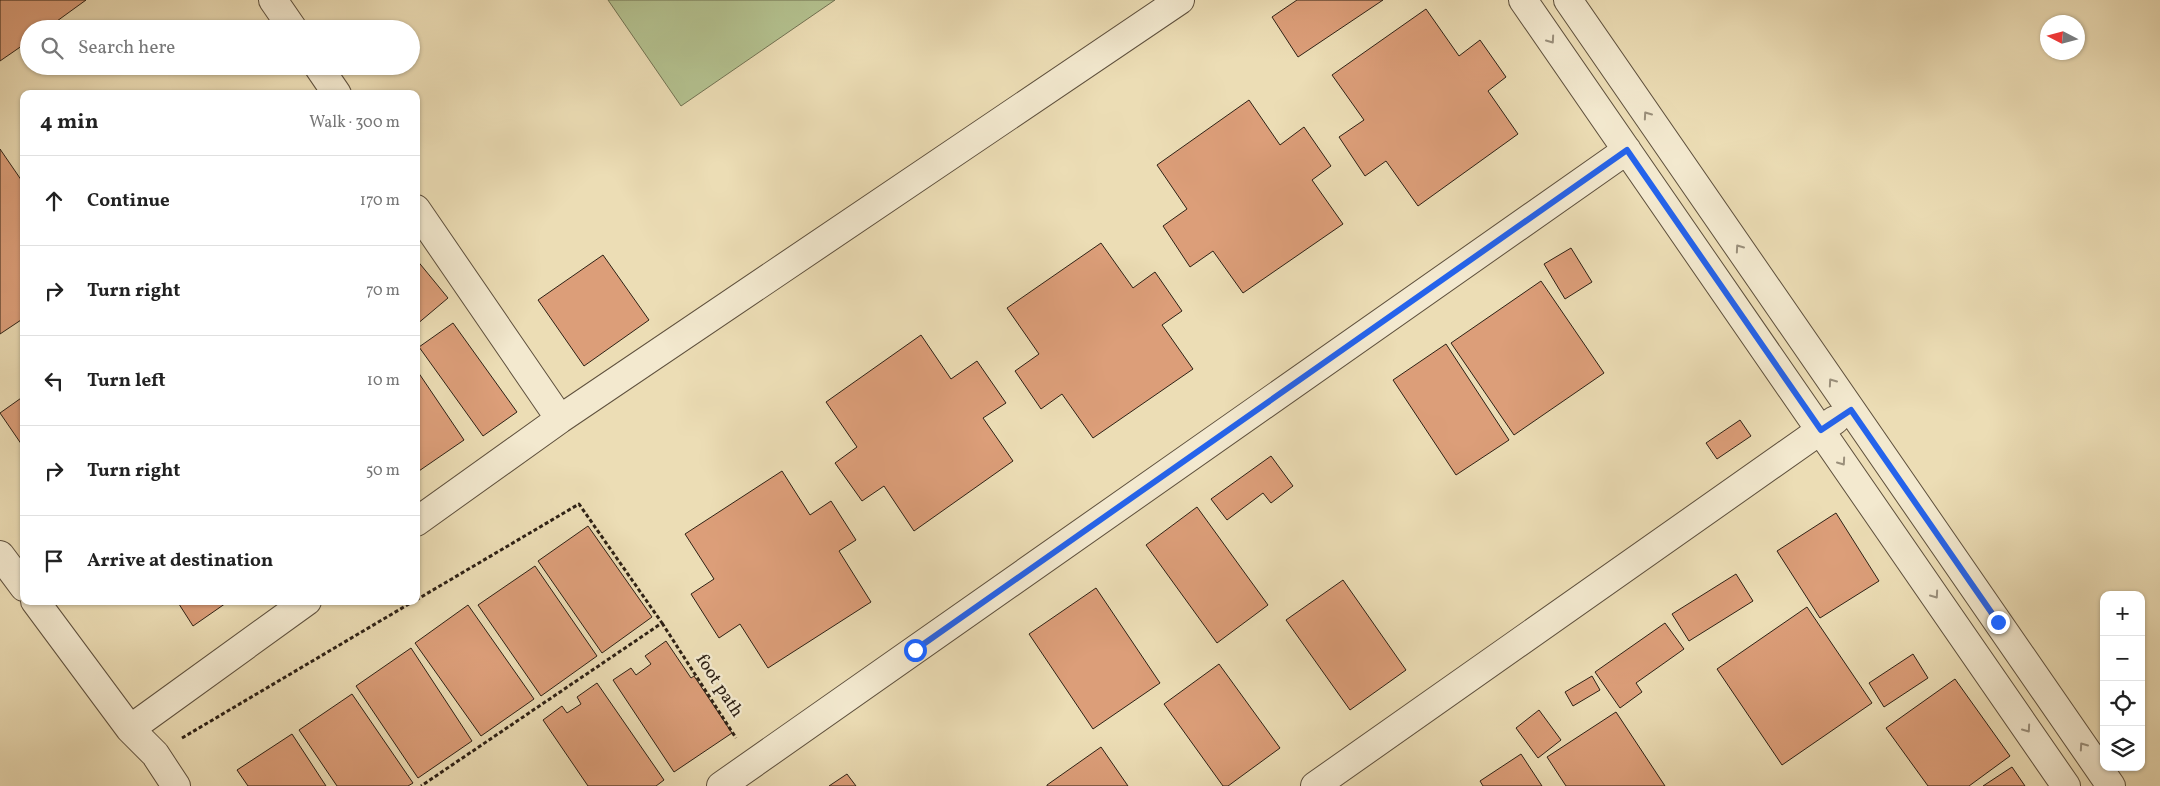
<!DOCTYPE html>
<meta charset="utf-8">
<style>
:root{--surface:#fff;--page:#f2f2f2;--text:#222;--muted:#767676;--line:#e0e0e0}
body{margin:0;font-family:Vollkorn,serif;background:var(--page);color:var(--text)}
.controls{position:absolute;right:15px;bottom:15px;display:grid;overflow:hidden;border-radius:10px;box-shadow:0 1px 4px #0004}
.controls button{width:45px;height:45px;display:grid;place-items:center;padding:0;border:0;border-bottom:1px solid var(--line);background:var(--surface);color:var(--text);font:25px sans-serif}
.compass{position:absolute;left:2040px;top:15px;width:45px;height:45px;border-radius:50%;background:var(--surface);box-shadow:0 1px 4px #0004;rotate:276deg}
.stop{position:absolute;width:15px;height:15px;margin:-11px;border:4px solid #2563eb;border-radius:50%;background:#fff}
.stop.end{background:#2563eb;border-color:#fff;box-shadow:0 1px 5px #0008}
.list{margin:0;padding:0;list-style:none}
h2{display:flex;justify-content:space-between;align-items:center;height:65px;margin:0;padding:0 20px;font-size:21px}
h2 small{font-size:16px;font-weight:400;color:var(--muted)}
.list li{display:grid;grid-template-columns:32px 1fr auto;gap:15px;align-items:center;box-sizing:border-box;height:90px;padding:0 20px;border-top:1px solid var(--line)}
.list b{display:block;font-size:19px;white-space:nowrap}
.list em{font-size:16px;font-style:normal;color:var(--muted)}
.icon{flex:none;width:28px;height:28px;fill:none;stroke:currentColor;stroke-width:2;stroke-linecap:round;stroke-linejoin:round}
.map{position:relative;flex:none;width:2160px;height:786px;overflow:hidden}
.search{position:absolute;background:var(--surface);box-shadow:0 1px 4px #0004;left:20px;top:20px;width:400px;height:55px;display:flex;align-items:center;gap:12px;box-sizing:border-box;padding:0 18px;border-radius:28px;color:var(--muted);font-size:19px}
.panel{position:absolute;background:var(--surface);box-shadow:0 1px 4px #0004;left:20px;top:90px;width:400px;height:515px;border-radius:10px}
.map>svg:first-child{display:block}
.green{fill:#b4c290;stroke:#717252}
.building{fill:#dc9e79;stroke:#2e2115}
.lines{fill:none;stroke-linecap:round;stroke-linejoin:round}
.minor-casing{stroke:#5e503d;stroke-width:30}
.path{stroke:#2e2115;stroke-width:3;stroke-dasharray:4 2.5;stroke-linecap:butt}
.minor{stroke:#f3e9cf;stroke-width:28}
.oneway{stroke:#9a8f7b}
.route{stroke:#2563eb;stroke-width:6}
.labels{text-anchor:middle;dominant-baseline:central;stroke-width:4.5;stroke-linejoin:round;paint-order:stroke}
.street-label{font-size:18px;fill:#2e2115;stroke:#f3e9cf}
</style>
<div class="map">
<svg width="2160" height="786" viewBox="0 0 2160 786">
<rect width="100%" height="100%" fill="#ecddb5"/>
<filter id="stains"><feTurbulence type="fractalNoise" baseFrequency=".004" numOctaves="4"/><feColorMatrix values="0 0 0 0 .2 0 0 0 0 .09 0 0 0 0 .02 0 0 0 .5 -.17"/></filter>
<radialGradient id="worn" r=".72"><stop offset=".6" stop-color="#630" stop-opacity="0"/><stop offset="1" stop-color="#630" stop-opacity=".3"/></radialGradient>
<path class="green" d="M608 0H835L681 106Z"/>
<path class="building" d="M0 0H86L46 29H29V41L0 61Z
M1297 0H1383L1298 57 1272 17Z
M1426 9 1459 56 1480 40 1506 77 1488 91 1518 134 1418 206 1386 161 1365 176 1339 137 1364 120 1332 75Z
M1249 100 1280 145 1304 127 1331 166 1312 180 1343 224 1243 293 1213 251 1190 267 1163 226 1187 209 1157 165Z
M0 149 24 184V318L0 334Z
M1101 243 1133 288 1155 272 1182 311 1162 325 1193 369 1093 438 1062 394 1041 409 1015 371 1039 354 1007 308Z
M1571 248 1592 282 1565 299 1544 264Z
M603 255 649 320 584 366 538 300Z
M416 259 448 298 416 325Z
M1541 281 1604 373 1514 435 1451 343Z
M453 323 517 412 483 436 419 347Z
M921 335 951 379 977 361 1006 403 983 418 1013 461 914 531 884 486 862 501 835 463 857 447 826 402Z
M1446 344 1509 440 1456 475 1393 380Z
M416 369 464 440 416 473Z
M24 396V448L0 413Z
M1740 420 1751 436 1717 459 1706 443Z
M1271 456 1293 486 1271 503 1263 493 1227 520 1211 499Z
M782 471 810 515 831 501 856 540 839 551 871 602 768 668 740 624 719 638 691 594 714 579 685 534Z
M1197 507 1268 605 1217 643 1146 545Z
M1836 513 1879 581 1820 618 1777 551Z
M588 526 652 617 602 653 538 561Z
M535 566 597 656 541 696 478 605Z
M1736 574 1753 601 1689 641 1672 614Z
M1343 580 1406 670 1350 710 1286 620Z
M1096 588 1160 683 1093 729 1029 634Z
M177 601H229L193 626Z
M468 605 534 699 481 736 415 643Z
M1807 607 1872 703 1782 765 1717 669Z
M1665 623 1684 649 1636 683 1642 692 1620 708 1595 672Z
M666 641 691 678 694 676 732 733 674 772 613 680 631 668 636 675 651 664 645 656Z
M411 648 472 741 418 778 356 686Z
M1913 654 1928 678 1884 707 1869 683Z
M1219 664 1280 748 1228 786H1223L1164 704Z
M1592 676 1600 690 1573 706 1565 692Z
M1955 679 2010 756 1969 786H1928L1886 728Z
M597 683 664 780 656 786H588L543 720 562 706 567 713 581 704 577 697Z
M352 694 413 783 408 786H337L299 730Z
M1539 710 1561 740 1538 758 1516 728Z
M1616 712 1665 786H1566L1547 757Z
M292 734 326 786H248L237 770Z
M1101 747 1128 786H1047V785Z
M1521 754 1542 786H1483L1480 781Z
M2012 767 2025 786H1983Z
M847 774 856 786H829Z"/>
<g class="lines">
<g class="minor-casing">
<path id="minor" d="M273 0 293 29
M1523 0 2066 786
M1568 0 2111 786
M318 66 337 94
M416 209 560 419
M416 522 560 419 1180 0
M0 555 24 587
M35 601 130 729 155 754 176 786
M130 729 307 601
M721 786 1627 150
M1315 786 1835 420"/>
</g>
<path class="path" d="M416 600 579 504 662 623 421 786
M662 623 736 738
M182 738 414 601"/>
<use href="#minor" class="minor"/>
</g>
<defs><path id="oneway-chevron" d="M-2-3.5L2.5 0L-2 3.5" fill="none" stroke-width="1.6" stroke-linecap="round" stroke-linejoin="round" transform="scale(1.25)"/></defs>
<g class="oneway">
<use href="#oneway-chevron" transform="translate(1551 40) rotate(55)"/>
<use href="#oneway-chevron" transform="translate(1647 115) rotate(-125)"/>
<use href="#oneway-chevron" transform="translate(1739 248) rotate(-125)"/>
<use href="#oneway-chevron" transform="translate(1832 382) rotate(-125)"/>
<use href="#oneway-chevron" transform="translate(1842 462) rotate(55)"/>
<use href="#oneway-chevron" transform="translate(1935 595) rotate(55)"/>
<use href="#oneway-chevron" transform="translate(2027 729) rotate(55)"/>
<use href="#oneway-chevron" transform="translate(2083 746) rotate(-125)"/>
</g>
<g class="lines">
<path class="route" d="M915 650 1627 150 1821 430 1851 410 1998 622"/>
</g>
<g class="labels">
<g class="street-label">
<text transform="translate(719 686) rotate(57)">foot path</text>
</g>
</g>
<rect width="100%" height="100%" filter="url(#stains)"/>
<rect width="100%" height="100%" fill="url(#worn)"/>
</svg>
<div class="controls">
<button>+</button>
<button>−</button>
<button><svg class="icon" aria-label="locate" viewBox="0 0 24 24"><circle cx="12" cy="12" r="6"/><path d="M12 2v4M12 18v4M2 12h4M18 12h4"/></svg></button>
<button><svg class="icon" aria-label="layers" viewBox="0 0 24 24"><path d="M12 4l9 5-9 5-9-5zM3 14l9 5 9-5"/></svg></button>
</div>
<svg class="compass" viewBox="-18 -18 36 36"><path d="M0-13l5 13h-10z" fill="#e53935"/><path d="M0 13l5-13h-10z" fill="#767676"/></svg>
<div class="stop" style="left:915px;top:650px"></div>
<div class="stop end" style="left:1998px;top:622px"></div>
<div class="search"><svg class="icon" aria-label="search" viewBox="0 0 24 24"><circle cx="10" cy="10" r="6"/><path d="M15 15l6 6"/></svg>Search here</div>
<section class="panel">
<h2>4 min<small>Walk · 300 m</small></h2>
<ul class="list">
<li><svg class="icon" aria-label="ahead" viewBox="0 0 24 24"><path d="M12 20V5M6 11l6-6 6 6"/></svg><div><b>Continue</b></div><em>170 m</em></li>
<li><svg class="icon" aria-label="right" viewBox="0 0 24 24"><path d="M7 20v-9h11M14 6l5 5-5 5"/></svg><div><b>Turn right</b></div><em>70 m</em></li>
<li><svg class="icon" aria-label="left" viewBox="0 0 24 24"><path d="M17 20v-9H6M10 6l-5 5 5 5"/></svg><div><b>Turn left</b></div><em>10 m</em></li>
<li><svg class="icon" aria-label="right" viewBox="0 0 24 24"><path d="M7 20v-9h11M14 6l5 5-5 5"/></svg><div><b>Turn right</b></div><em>50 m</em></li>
<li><svg class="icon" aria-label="arrive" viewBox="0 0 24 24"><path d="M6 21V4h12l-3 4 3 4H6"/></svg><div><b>Arrive at destination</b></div></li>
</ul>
</section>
</div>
